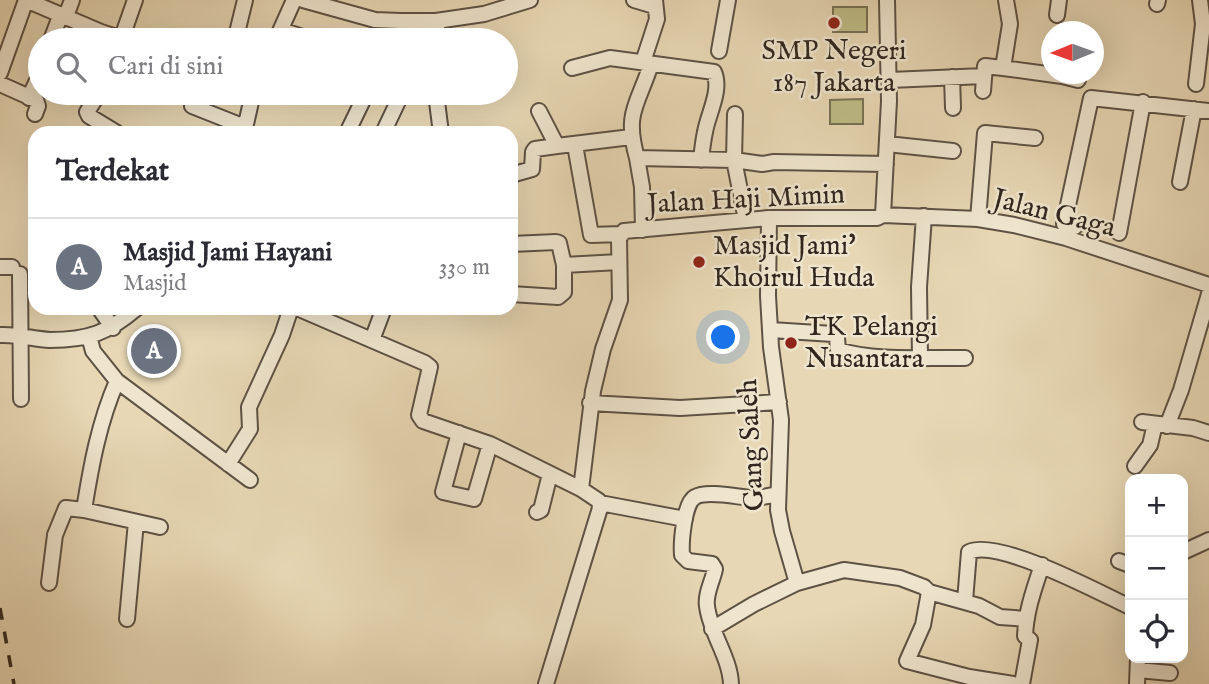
<!DOCTYPE html>
<html lang="id">
<meta charset="utf-8">
<style>
:root{--surface:#fff;--page:#f7f7f7;--text:#2b2b33;--muted:#7c7c81;--line:#e1e1e2;--accent:#8f2418}
body{margin:0;font-family:"IM FELL English",serif;background:var(--page);color:var(--text)}
.controls{position:absolute;right:21px;bottom:21px;display:grid;overflow:hidden;border-radius:14px;box-shadow:0 7px 28px #0002}
.controls button{width:63px;height:63px;display:grid;place-items:center;padding:0;border:0;border-bottom:2px solid var(--line);background:var(--surface);color:var(--text);font:35px sans-serif}
.compass{position:absolute;left:1041px;top:21px;width:63px;height:63px;border-radius:50%;background:var(--surface);box-shadow:0 7px 28px #0002;rotate:269deg}
.you{position:absolute;left:724px;top:338px;width:24px;height:24px;margin:-18px;border:5px solid #fff;border-radius:50%;background:#1a73e8;box-shadow:0 0 0 10px #1a73e833}
.badge{display:grid;place-items:center;width:46px;height:46px;border-radius:50%;background:var(--accent);color:#fff;font-size:23px;font-weight:700}
.pin{position:absolute;translate:-50% -50%;border:4px solid #fff;box-shadow:0 2px 7px #0006}
.list{margin:0;padding:0;list-style:none}
h2{display:flex;justify-content:space-between;align-items:center;height:91px;margin:0;padding:0 28px;font-size:30px}
h2 small{font-size:23px;font-weight:400;color:var(--muted)}
.list li{display:grid;grid-template-columns:46px 1fr auto;gap:21px;align-items:center;box-sizing:border-box;height:98px;padding:0 28px;border-top:2px solid var(--line)}
.list b{display:block;font-size:26px;white-space:nowrap}
.list p{margin:0;font-size:23px;white-space:nowrap;color:var(--muted)}
.list em{font-size:23px;font-style:normal;color:var(--muted)}
.icon{flex:none;width:38px;height:38px;fill:none;stroke:currentColor;stroke-width:2;stroke-linecap:round;stroke-linejoin:round}
.map{position:relative;flex:none;width:1209px;height:684px;overflow:hidden}
.search{position:absolute;background:var(--surface);box-shadow:0 7px 28px #0002;left:28px;top:28px;width:490px;height:77px;display:flex;align-items:center;gap:18px;box-sizing:border-box;padding:0 24px;border-radius:38px;color:var(--muted);font-size:26px}
.panel{position:absolute;background:var(--surface);box-shadow:0 7px 28px #0002;left:28px;top:126px;width:490px;height:189px;border-radius:21px}
.map>svg:first-child{display:block}
.green{fill:#bebc87;stroke:#787152;stroke-width:2}
.lines{fill:none;stroke-linecap:round;stroke-linejoin:round}
.minor-casing{stroke:#5e5244;stroke-width:18}
.minor{stroke:#efe5ce;stroke-width:14}
.rail{stroke:#31261e;stroke-width:3.5;stroke-dasharray:12 12;stroke-linecap:butt}
.poi-dot{fill:#8f2418;stroke:#efe5ce;stroke-width:2.5}
.labels{text-anchor:middle;dominant-baseline:central;stroke-width:5;stroke-linejoin:round;paint-order:stroke}
.poi-label{font-size:28px;fill:#31261e;stroke:#efe5ce;text-anchor:start}
.street-label{font-size:28px;fill:#31261e;stroke:#efe5ce}
</style>
<div class="map">
<svg width="1209" height="684" viewBox="0 0 1209 684">
<rect width="100%" height="100%" fill="#e7d7b4"/>
<filter id="stains"><feTurbulence type="fractalNoise" baseFrequency=".00286" numOctaves="4"/><feColorMatrix values="0 0 0 0 .2 0 0 0 0 .09 0 0 0 0 .02 0 0 0 .5 -.17"/></filter>
<radialGradient id="worn" r=".72"><stop offset=".6" stop-color="#630" stop-opacity="0"/><stop offset="1" stop-color="#630" stop-opacity=".3"/></radialGradient>
<path class="green" d="M833 7H867V32H833Z
M863 99V124H830V100Z"/>
<g class="lines">
<g class="minor-casing">
<path id="minor" d="M26 0 101 32 126 40
M303 0 375 20 400 21H436L484 14 530 0
M634 0 654 6
M1157 4 1158 0
M1057 15 1059 0
M66 16 72 0
M436 21 439 40
M281 30 312 40
M236 37 245 0
M51 40 61 14
M121 40 135 0
M276 40 294 0
M402 40 403 21
M719 51 728 0
M643 62 657 19 655 0
M572 68 610 58 714 72C722 90 708 114 705 132 703 141 702 151 701 160
M1003 68 1062 76 1078 80
M0 73 26 0
M952 77 953 108
M890 80 984 76
M0 84 36 100 38 106 35 114
M1196 84 1203 24 1200 0
M983 91 985 66 1003 68 1010 24 1006 0
M99 93 87 112 89 116 117 133
M421 93 444 95 446 93
M436 94 441 133
M29 98 40 74
M192 106 245 127
M539 111 557 146 631 137
M735 114 734 160 762 164 774 162 886 164
M244 133 253 93
M347 133 364 98
M383 133 402 93
M887 144 953 151
M575 145 591 235 620 234
M637 158C624 112 638 105 651 64
M511 175 532 169 533 152 535 149 557 146
M1180 182 1194 109
M883 215 889 101 887 0
M978 219 985 133 1035 138
M1075 227 1064 224 1091 98 1209 111
M643 230 642 187 637 158 734 160 746 220
M1119 233 1143 102
M511 244 556 242 559 243 564 265
M0 267H12
M20 274 21 399
M511 294 558 297 564 292V265L619 262
M99 308 113 328
M297 308 425 363 430 367 419 415 423 421 490 444 581 489 599 501 600 508 546 684
M771 330 833 334 837 338 838 350C878 362 924 357 965 358
M0 335C17 334 33 339 50 340 88 340 108 333 137 308
M89 336 93 351 117 381 250 480
M372 340 384 308
M920 357 919 287 924 216
M590 403 680 408 779 402
M1142 422 1193 428 1209 433
M1167 426 1181 390 1209 294
M459 433 443 492 474 499 490 444
M228 464 250 429 249 407 282 335 291 308
M1135 466 1150 445 1155 424
M581 489 593 391 603 349 620 300 619 238 624 231 769 218H877L883 215 978 219 1014 225 1066 238 1209 285
M600 503 685 519
M84 510C91 466 99 422 117 381
M537 512 541 510 550 474
M1183 552 1209 540
M1119 561 1130 565
M49 583 55 535 66 508 84 510 160 527
M797 583 844 570 900 578 924 587 929 592 979 606 1000 617 1027 619
M929 592 923 625 907 661 969 677 1013 684
M965 601 969 552C998 538 1100 593 1130 607
M127 619 136 522
M712 629 754 604 797 583 782 531 778 510 781 420 771 347 768 296 769 218
M1138 670 1170 673
M731 684C730 657 710 633 707 606 705 594 713 580 715 569L712 564 688 561 682 555C681 542 684 503 695 497 707 490 737 497 751 498 760 498 769 496 778 494
M1022 684 1030 640 1025 636C1026 611 1034 589 1042 565
M1137 684 1138 658"/>
</g>
<use href="#minor" class="minor"/>
<path class="rail" d="M0 608 14 684"/>
</g>
<g class="poi-dot">
<circle cx="834" cy="23" r="7"/>
<circle cx="699" cy="262" r="7"/>
<circle cx="791" cy="343" r="7"/>
</g>
<g class="labels">
<g class="poi-label">
<text x="834" y="51" text-anchor="middle">SMP Negeri<tspan x="834" dy="32">187 Jakarta</tspan></text>
<text x="713" y="246">Masjid Jami'<tspan x="713" dy="32">Khoirul Huda</tspan></text>
<text x="805" y="327">TK Pelangi<tspan x="805" dy="32">Nusantara</tspan></text>
</g>
<g class="street-label">
<text transform="translate(746 200) rotate(-3)">Jalan Haji Mimin</text>
<text transform="translate(1054 214) rotate(14)">Jalan Gaga</text>
<text transform="translate(752 445) rotate(-93)">Gang Saleh</text>
</g>
</g>
<rect width="100%" height="100%" filter="url(#stains)"/>
<rect width="100%" height="100%" fill="url(#worn)"/>
</svg>
<div class="controls">
<button>+</button>
<button>−</button>
<button><svg class="icon" aria-label="locate" viewBox="0 0 24 24"><circle cx="12" cy="12" r="6"/><path d="M12 2v4M12 18v4M2 12h4M18 12h4"/></svg></button>
</div>
<svg class="compass" viewBox="-18 -18 36 36"><path d="M0-13l5 13h-10z" fill="#e53935"/><path d="M0 13l5-13h-10z" fill="#7c7c81"/></svg>
<div class="you"></div>
<div class="pin badge" style="left:154px;top:351px;background:#6b7280">A</div>
<div class="search"><svg class="icon" aria-label="search" viewBox="0 0 24 24"><circle cx="10" cy="10" r="6"/><path d="M15 15l6 6"/></svg>Cari di sini</div>
<section class="panel">
<h2>Terdekat<small></small></h2>
<ul class="list">
<li><span class="badge" style="background:#6b7280">A</span><div><b>Masjid Jami Hayani</b><p>Masjid</p></div><em>330 m</em></li>
</ul>
</section>
</div>
